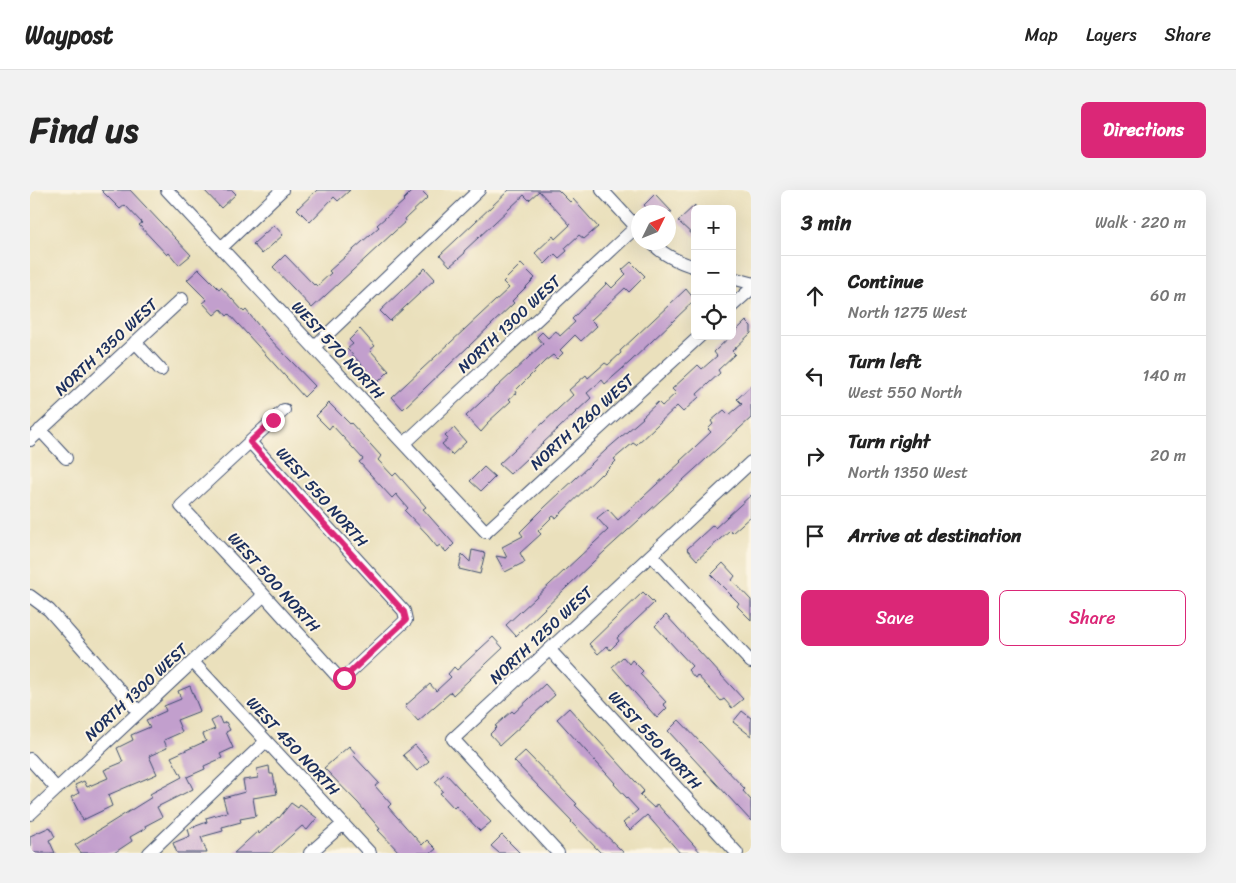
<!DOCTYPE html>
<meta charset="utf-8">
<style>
:root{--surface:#fff;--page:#f2f2f2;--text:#222;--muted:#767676;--line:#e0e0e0;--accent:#db2777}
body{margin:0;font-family:Sriracha,sans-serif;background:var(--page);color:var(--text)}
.controls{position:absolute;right:15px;top:15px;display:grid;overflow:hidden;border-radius:8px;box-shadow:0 5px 20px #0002}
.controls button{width:45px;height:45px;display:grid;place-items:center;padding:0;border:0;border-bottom:1px solid var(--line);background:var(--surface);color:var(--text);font:25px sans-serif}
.compass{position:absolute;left:601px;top:15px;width:45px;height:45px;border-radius:50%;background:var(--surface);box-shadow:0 5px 20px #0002;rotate:47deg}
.stop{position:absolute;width:15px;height:15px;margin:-11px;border:4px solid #db2777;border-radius:50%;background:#fff}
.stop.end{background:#db2777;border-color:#fff;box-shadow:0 1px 5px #0008}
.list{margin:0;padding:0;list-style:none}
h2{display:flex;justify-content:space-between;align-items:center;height:65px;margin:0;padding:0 20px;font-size:21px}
h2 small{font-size:16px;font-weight:400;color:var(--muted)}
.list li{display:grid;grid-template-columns:32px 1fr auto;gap:15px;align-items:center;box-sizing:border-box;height:80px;padding:0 20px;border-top:1px solid var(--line)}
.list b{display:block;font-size:19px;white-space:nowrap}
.list p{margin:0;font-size:16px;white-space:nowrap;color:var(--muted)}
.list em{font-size:16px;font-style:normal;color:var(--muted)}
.actions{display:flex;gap:10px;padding:15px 20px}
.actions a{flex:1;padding:11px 0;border:1px solid var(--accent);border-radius:8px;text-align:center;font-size:18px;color:var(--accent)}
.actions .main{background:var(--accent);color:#fff}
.icon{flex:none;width:28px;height:28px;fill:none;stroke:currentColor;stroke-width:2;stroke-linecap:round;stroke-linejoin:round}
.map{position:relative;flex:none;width:721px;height:663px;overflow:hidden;border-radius:8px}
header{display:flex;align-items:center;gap:30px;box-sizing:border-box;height:70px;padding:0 25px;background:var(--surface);border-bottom:1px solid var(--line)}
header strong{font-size:24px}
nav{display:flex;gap:28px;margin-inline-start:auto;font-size:18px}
.intro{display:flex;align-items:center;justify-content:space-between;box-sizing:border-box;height:120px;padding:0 30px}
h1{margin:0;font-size:35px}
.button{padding:12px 22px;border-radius:8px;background:var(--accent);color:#fff;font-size:18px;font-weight:700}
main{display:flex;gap:30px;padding:0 30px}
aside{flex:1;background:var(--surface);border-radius:8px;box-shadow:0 5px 20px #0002}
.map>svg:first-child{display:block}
.building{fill:#c29fcd}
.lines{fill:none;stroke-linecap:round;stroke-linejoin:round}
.street-casing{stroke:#3a4a6c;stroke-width:14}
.street{stroke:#fff;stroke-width:12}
.route{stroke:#db2777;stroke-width:6}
.labels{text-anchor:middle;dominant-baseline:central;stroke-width:4;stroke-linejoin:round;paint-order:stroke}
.street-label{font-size:16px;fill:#1b2f5e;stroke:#fcf5e5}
</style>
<header>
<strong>Waypost</strong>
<nav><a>Map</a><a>Layers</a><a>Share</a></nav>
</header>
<div class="intro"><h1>Find us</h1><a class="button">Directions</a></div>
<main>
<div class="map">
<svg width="721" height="663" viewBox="0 0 721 663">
<rect width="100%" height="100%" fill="#fcf5e5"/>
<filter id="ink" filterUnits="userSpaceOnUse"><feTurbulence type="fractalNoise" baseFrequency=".02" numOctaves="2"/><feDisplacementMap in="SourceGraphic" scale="10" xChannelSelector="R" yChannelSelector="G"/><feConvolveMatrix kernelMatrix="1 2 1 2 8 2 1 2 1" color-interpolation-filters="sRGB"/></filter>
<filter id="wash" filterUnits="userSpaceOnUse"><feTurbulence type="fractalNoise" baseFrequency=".0096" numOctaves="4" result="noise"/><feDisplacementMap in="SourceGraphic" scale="20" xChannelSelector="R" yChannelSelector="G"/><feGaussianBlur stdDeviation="1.12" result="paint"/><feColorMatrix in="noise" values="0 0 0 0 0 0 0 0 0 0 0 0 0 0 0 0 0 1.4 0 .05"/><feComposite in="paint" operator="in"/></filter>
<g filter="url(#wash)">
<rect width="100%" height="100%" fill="#eae0bc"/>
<g id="blocks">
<path class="building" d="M71 0H100L161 65 149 75 139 63 137 65 109 35 112 33 95 15 90 19Z
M174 0H202L206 4 191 18Z
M287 0H320L308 11 304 7 280 32 267 19Z
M383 0H391L398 7 375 29 376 31 282 118 243 77 255 65 284 95 285 94 287 96 301 83 299 81 349 37 347 35 374 11 373 10Z
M479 0H528L540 12 543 9 568 37 554 49 549 45 535 58 537 61 529 68 525 64 515 74 505 63 523 46 525 49 540 35 509 1 499 10 494 5 434 61 435 63 420 76 410 65Z
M625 4 642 22H621L614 15Z
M665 15V47L648 31Z
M244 35 253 45 232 64 223 54Z
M601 72 615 86 599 102 595 98 561 130 567 136 551 151 545 145 530 160 533 163 527 169 523 165 515 171 485 201 486 203 479 209 481 211 457 233 458 234 451 242 436 226 513 154 507 147 512 142 518 148 526 141 530 146 545 132 542 129 577 93 582 98 596 84 592 80Z
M491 74 505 88 482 111 484 113 373 219 362 207 479 98 473 92Z
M395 78 405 89 360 131 350 121Z
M169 79 189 99 191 97 214 122 216 120 237 146 285 196 274 207 199 124 197 126 191 119 184 125 173 113 177 110 157 90Z
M656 99 665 110 600 172 575 194 572 190 557 203 561 208 480 284 469 274 543 205 539 200 556 185 558 188 575 173 578 175 591 163 590 161Z
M716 131 721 136V143L702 161 705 164 688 180 690 183 667 204 669 207 653 222 647 216 606 255 603 253 584 269 586 271 572 285 571 284 526 328 523 326 508 341 511 344 490 363 495 372 475 382 466 366 477 368 472 357 493 346 490 342 515 317 576 260 613 228 612 227 628 212 632 216 646 203 642 199 668 175 672 179 687 166 684 162Z
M330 139 345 156 340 160 359 181 348 192 317 159 323 154 319 150Z
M721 196V228L563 372 486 446 476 435 578 340 567 328 578 319 588 330 651 272 650 271 681 242 678 239 683 234 681 231 694 220 699 225 712 214 707 209Z
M299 213 320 234 321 233 351 266 348 270 363 286 366 283 396 317 393 319 424 354 416 362 410 355 407 357 398 346H399L375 321 378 318 366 304 362 308 329 272 333 269 302 235 299 239 286 226Z
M424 238 436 252 422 265 412 254 418 249 415 246Z
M454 277 465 287 451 301 440 291Z
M721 305V326L702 343 700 340 667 370 657 359 683 335 685 338Z
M442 360 455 363 450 384 429 379 432 364 440 372Z
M693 373 705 386 702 390 721 410V430L707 416 709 413 681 385Z
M613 402 624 413 587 448 589 451 580 460 577 456 568 464 559 454Z
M636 425 713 509 702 518 694 509 691 511 667 485 665 488 658 480 662 476 625 436Z
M463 447 473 458 423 505 421 502 388 531 375 516 400 494 406 501 421 487 418 484 424 477 427 480Z
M593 467 599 474 602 470 613 481 610 484 636 512 633 514 637 518 627 528 582 477Z
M515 494 525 505 470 555 460 544 467 537 465 536 482 521 484 523Z
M160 496 170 521 147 530 152 542 134 550 137 558 119 566 127 584 78 605 82 616 53 630 41 607 49 603 45 595 54 591 57 597 78 588 74 580 93 572 87 558 103 550 101 545 120 537 116 530 136 521 134 516 151 509 148 501Z
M539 518 614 601 610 605 624 618 627 614 671 663H650L617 625 600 640 593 633 608 620 584 594 585 593 527 529Z
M712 521 721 528V546L703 532Z
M189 527 192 534 196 532 200 540 196 542 203 558 190 564 192 568 174 576 175 579 157 587 163 599 127 617 132 627 115 636 116 638 100 647 102 651 84 663H51L45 655 122 607 120 604 152 587 141 567 176 551 173 544 185 539 181 531Z
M649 530 715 599 713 601 721 610V631L638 541Z
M385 555 399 571 387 581 373 565Z
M319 556 326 564 324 566 349 593 345 596 361 614 358 617 392 655 397 650 406 659 401 663H370L348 640 350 639 328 613 294 578Z
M495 561 547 614 545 615 594 663H571L541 632 542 631 484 571Z
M239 576 240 584H243L247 604 223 608 226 626 210 629 211 632 192 637 193 641 171 647 177 663H147L143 653 160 646 158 639 177 632 176 628 197 622 193 608 215 602 213 590 228 588 227 579Z
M415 583 461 632 450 641 426 616 424 618 410 603 413 601 405 592Z
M261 613 268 618 270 615 287 628 277 640 272 636 242 663H204L228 641 229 644 248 627 249 628Z
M20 637 25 647 19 650 25 663H0V646Z
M472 645 490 663H469L461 656Z"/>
</g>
</g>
<g filter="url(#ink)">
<use href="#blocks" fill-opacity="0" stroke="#3a4a6c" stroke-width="1"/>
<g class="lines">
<g class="street-casing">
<path id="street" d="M137 0 456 342 670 146
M572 0 608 39
M621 52C633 65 648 72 665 77
M191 58 252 0
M702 88 721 93
M702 116 721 99
M105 152 131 180
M284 157 449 0
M10 240 36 268
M0 250 152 109
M220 252 374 421 376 430 314 488 307 486 234 405 151 316 254 220
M374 254 606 37
M621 365 721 472
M0 406 19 420 109 522
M519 459 707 663
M163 472 340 663
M0 569 27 599
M0 624 234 405
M119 663 236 551
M280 663 313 634
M528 663 423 549 721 272"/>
</g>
<use href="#street" class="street"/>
</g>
</g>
<g class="lines" filter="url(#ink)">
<path class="route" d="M243 230 220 252 374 422 376 430 314 488"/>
</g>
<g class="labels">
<g class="street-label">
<text transform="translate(479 134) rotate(-43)">NORTH 1300 WEST</text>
<text transform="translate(76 157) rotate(-43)">NORTH 1350 WEST</text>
<text transform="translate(308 160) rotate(47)">WEST 570 NORTH</text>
<text transform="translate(552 232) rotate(-42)">NORTH 1260 WEST</text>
<text transform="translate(292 307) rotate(48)">WEST 550 NORTH</text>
<text transform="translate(244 392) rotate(48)">WEST 500 NORTH</text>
<text transform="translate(511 445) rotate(-43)">NORTH 1250 WEST</text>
<text transform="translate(106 502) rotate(-43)">NORTH 1300 WEST</text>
<text transform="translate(625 550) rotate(47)">WEST 550 NORTH</text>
<text transform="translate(263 556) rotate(47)">WEST 450 NORTH</text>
</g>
</g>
</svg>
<div class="controls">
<button>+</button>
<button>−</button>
<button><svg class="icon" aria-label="locate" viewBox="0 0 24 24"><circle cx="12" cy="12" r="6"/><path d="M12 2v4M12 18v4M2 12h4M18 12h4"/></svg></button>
</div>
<svg class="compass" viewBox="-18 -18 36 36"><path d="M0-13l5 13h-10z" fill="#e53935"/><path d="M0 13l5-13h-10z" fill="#767676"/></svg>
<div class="stop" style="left:314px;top:488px"></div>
<div class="stop end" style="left:243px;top:230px"></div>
</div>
<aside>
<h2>3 min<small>Walk · 220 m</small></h2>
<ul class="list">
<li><svg class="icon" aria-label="ahead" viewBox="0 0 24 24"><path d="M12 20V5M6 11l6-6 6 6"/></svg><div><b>Continue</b><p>North 1275 West</p></div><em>60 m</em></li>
<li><svg class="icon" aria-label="left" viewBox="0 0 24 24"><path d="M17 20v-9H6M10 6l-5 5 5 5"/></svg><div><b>Turn left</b><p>West 550 North</p></div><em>140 m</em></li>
<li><svg class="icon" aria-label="right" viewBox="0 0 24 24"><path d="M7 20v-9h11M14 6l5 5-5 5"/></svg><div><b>Turn right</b><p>North 1350 West</p></div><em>20 m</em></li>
<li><svg class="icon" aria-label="arrive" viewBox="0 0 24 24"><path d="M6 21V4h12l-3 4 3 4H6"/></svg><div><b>Arrive at destination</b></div></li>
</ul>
<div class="actions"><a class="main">Save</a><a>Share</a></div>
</aside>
</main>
